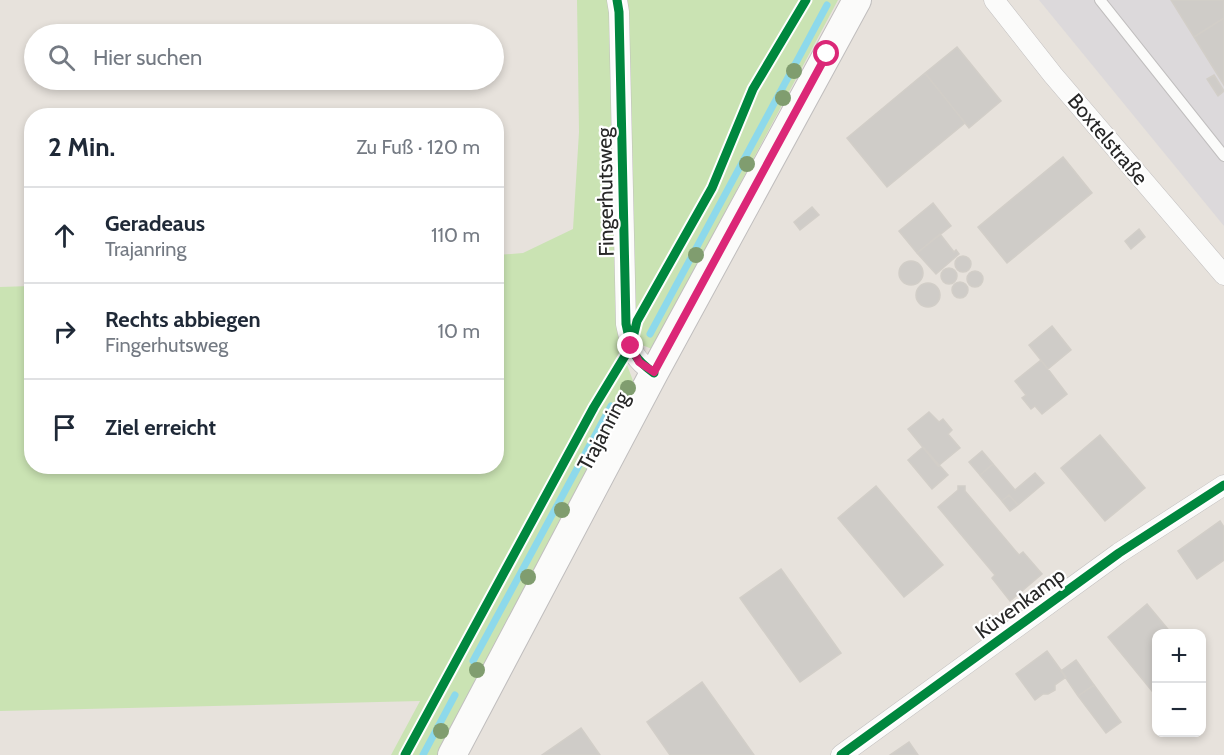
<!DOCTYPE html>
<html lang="de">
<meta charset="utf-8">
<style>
:root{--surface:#fff;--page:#f2f2f3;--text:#1f2937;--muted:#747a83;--line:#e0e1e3}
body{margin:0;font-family:Cabin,sans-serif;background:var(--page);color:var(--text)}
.controls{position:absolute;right:18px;bottom:18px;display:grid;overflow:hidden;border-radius:12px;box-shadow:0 3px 9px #0003}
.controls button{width:54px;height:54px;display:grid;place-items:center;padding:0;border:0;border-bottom:2px solid var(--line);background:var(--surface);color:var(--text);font:30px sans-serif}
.stop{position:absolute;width:18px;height:18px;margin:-14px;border:4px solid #db2777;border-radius:50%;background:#fff}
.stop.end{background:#db2777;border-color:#fff;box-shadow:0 2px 6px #0008}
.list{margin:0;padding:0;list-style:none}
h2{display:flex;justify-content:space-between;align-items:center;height:78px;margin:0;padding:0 24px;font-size:26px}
h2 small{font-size:20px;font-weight:400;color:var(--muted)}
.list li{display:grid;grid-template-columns:39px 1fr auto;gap:18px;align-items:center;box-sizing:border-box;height:96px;padding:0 24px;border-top:2px solid var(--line)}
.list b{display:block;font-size:22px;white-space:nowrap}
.list p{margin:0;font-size:20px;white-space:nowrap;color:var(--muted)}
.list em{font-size:20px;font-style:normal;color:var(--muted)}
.icon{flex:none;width:33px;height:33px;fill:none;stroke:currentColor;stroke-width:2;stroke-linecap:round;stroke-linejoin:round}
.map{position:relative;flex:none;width:1224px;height:755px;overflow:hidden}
.search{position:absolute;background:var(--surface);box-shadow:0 3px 9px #0003;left:24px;top:24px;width:480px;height:66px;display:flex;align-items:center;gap:15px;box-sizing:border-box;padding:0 21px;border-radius:33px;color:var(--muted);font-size:22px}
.panel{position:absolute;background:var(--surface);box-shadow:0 3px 9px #0003;left:24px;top:108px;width:480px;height:366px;border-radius:24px}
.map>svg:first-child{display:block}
.industrial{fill:#dcd9db}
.green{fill:#cae3b3}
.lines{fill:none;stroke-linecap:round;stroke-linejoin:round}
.stream{stroke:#8dd9eb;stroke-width:7}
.building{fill:#cfccc8;stroke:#d2cec8;stroke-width:1.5}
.service-casing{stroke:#c0bebe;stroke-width:12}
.minor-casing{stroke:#c0bebe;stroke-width:21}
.secondary-casing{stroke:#c0bebe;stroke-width:30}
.service{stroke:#fbfbfa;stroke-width:10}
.minor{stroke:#fbfbfa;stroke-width:20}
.secondary{stroke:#fbfbfa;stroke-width:28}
.cycleway-casing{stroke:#fff;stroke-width:13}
.cycleway{stroke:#00873e;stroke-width:9}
.tree{fill:#809d6f}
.route{stroke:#db2777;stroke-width:8}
.labels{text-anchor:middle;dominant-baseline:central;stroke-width:4.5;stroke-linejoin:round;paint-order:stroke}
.street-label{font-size:21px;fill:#272727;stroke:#fff}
</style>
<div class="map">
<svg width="1224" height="755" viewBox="0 0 1224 755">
<rect width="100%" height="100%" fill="#e7e2dc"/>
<path class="industrial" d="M1039 0H1224V226Z"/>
<path class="green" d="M577 0H608L612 4 619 329 621 349 635 386 440 755H391L420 701 0 711V287L31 286 32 466H496L497 255 523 253 573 229 579 132Z
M624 0H838L652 349 637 343 632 310Z"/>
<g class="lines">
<path class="stream" d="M650 334 827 5
M473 661 611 406
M423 755 455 695"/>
</g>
<path class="building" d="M1171 0H1224V18L1194 37Z
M1224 18V85L1194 37Z
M957 47 1001 101 969 128 925 73Z
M925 73 965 123 887 187 847 138Z
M1214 75 1224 91 1218 96 1207 79Z
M1063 157 1092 193 1007 263 978 227Z
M933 203 951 226 917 253 899 231Z
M812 207 819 215 800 230 794 222Z
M1139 229 1145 237 1131 249 1125 241Z
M940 234 954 252 956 250 959 254 936 274 917 253Z
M955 264a8 8 0 1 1 16 0a8 8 0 1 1-16 0Z
M899 273a12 12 0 1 1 24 0a12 12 0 1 1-24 0Z
M941 276a8 8 0 1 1 16 0a8 8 0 1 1-16 0Z
M967 279a8 8 0 1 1 16 0a8 8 0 1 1-16 0Z
M952 290a8 8 0 1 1 16 0a8 8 0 1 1-16 0Z
M916 295a12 12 0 1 1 24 0a12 12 0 1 1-24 0Z
M1052 326 1071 350 1048 369 1029 345Z
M1041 360 1067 394 1042 414 1035 406 1031 409 1022 398 1026 395 1015 381Z
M929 412 939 422 943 419 952 430 948 434 960 448 938 466 908 429Z
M1100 435 1145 488 1105 521 1061 468Z
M923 447 948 475 932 489 908 460Z
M982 451 993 464 980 475 969 462Z
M993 464 1015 490 1035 473 1044 483 1018 505 1009 495 1002 501 980 475Z
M876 486 943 565 904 597 838 518Z
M958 486H965V491L1019 555 1023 552 1042 574 1010 601 992 578 995 575 938 507 958 490Z
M1009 495 1018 505 1010 511 1002 501Z
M1220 521 1224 527V560L1197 579 1178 551Z
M781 569 841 653 800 682 740 598Z
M1147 604 1172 634H1156V696L1108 637Z
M1047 651 1066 677 1055 685V690L1048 694H1043L1035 700 1016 674Z
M1076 660 1094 685 1078 696 1061 671Z
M702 682 754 755H670L647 722Z
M1094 685 1121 722 1106 733 1078 696Z
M581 728 600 755H542Z
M909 742 918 755H890Z"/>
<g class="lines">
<g class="service-casing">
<path id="service" d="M1100 0 1224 156"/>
</g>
<g class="minor-casing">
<path id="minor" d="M617 0 619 12 626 324C632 350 631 357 654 373
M994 0 1053 75 1224 275
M841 755 1119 553 1224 485"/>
</g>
<g class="secondary-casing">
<path id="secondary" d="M452 755 654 373 857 0"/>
</g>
<use href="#service" class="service"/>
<use href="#minor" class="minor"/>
<use href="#secondary" class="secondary"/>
<g class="cycleway-casing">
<path id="cycleway" d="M617 0 619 12 626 324C632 350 631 357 654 373
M405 755 594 407 631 346 637 321 712 188 753 89 806 0
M841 755 1119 553 1224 485"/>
</g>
<use href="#cycleway" class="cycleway"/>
</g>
<g class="tree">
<circle cx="794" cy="71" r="8"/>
<circle cx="783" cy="98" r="8"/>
<circle cx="747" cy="164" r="8"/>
<circle cx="696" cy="255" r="8"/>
<circle cx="628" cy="388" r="8"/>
<circle cx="562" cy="510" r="8"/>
<circle cx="528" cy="577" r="8"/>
<circle cx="477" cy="670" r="8"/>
<circle cx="441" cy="731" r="8"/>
</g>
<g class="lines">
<path class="route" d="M631 346 639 362 654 372 827 54"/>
</g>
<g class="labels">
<g class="street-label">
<text transform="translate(1108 139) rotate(50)">Boxtelstraße</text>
<text transform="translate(605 192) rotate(-91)">Fingerhutsweg</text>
<text transform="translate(603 431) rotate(-62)">Trajanring</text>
<text transform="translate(1020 603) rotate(-36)">Küvenkamp</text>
</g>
</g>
</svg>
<div class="controls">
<button>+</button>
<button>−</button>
</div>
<div class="stop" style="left:827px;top:54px"></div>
<div class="stop end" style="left:631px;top:346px"></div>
<div class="search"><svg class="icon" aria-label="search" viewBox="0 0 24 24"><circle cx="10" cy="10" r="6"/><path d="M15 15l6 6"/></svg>Hier suchen</div>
<section class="panel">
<h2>2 Min.<small>Zu Fuß · 120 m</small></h2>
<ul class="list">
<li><svg class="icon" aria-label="ahead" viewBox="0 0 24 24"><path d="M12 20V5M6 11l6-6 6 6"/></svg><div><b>Geradeaus</b><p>Trajanring</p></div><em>110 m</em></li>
<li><svg class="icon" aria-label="right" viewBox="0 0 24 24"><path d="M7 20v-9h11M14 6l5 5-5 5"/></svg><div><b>Rechts abbiegen</b><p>Fingerhutsweg</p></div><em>10 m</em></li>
<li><svg class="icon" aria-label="arrive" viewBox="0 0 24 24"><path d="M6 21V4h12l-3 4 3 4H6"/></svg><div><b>Ziel erreicht</b></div></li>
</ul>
</section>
</div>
